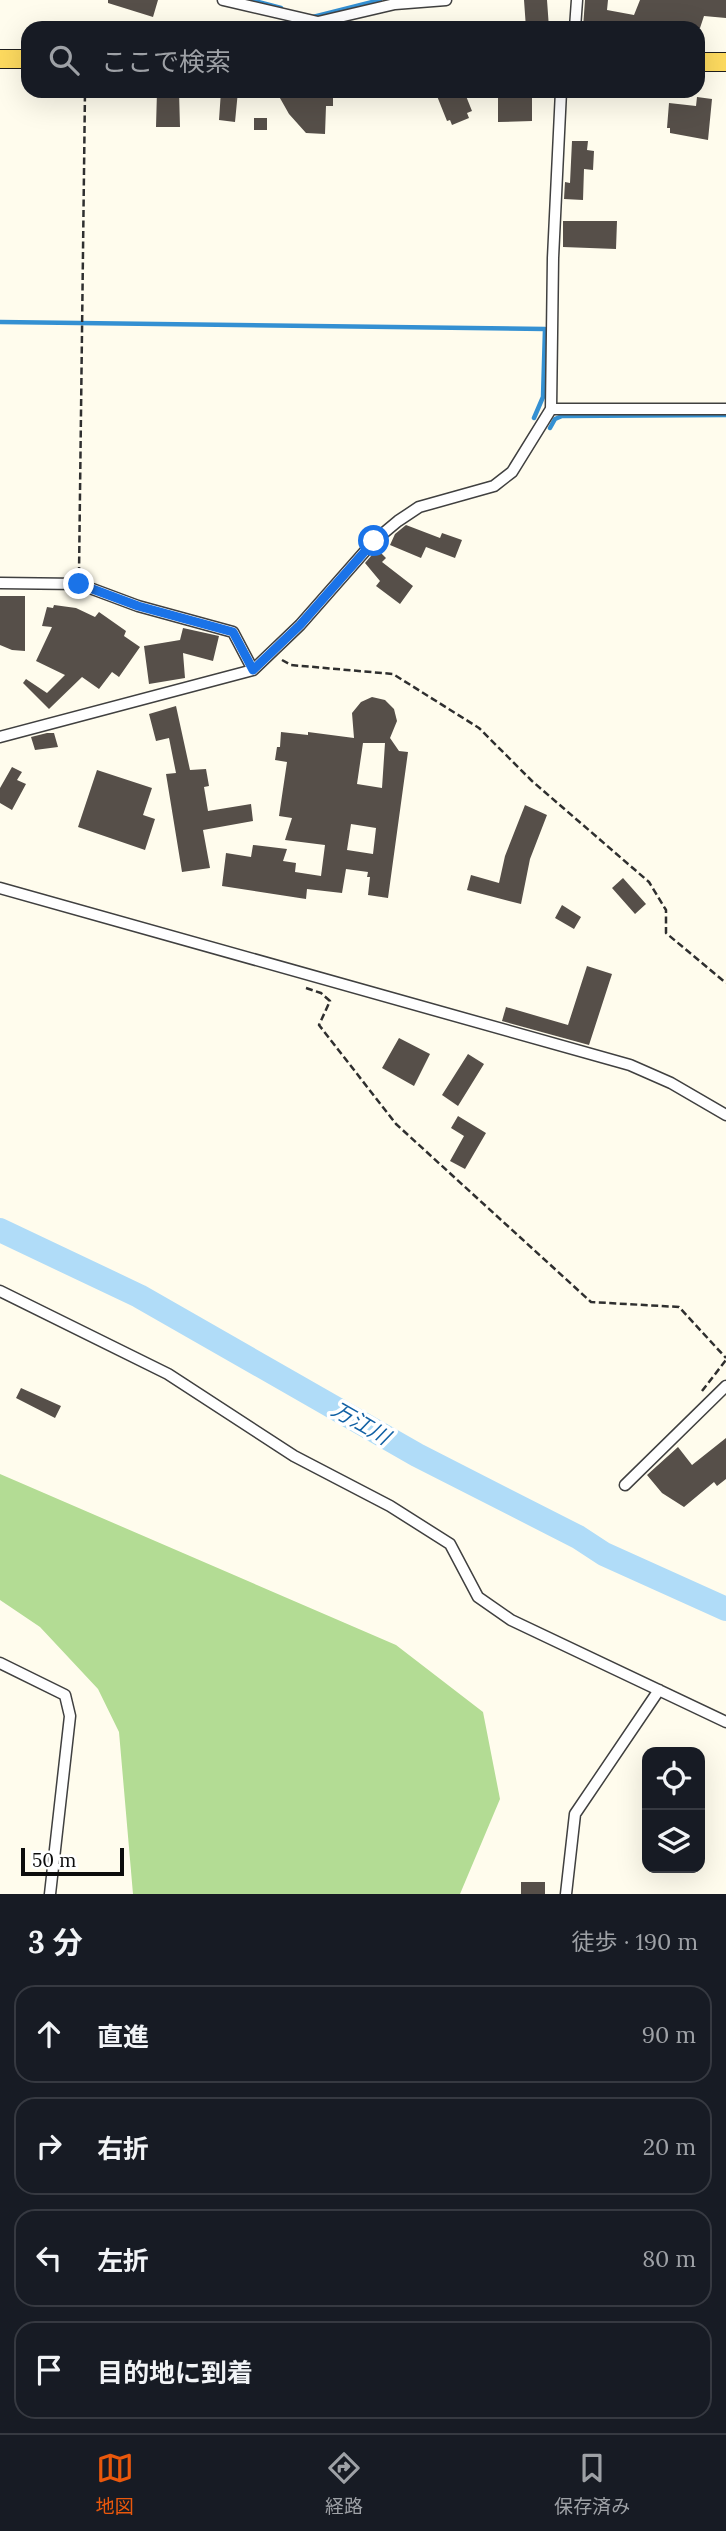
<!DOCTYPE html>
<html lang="ja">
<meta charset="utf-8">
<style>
:root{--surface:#171b24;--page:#20242c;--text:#f1f3f6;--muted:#9ea1a6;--line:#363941;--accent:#ea580c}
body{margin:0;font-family:Lora,"Noto Sans JP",serif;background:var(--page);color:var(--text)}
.controls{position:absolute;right:21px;bottom:21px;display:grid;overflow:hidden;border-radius:14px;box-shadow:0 7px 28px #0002}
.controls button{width:63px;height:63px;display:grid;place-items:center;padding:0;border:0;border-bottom:2px solid var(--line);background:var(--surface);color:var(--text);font:35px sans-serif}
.scale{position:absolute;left:21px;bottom:18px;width:103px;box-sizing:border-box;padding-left:7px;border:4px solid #0d0d0d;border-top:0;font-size:19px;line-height:24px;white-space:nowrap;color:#0d0d0d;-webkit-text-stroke:5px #fff;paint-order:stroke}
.stop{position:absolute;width:21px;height:21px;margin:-16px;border:5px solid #1a73e8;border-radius:50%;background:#fff}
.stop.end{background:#1a73e8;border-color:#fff;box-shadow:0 2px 7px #0008}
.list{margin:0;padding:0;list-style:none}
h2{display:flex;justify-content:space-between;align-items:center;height:91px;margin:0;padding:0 28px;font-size:30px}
h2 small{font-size:23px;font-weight:400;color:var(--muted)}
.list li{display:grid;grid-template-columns:46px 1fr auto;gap:21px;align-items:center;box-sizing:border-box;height:98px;margin:0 14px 14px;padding:0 14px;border:2px solid var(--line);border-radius:21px}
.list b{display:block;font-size:26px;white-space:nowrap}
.list em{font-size:23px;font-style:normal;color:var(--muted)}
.icon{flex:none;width:38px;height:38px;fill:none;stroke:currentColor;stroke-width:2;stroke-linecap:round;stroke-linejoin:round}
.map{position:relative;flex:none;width:726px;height:1894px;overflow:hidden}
.search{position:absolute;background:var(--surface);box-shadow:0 7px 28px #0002;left:21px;right:21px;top:21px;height:77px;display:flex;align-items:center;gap:18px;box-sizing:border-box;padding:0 24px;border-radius:21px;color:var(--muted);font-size:26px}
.sheet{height:539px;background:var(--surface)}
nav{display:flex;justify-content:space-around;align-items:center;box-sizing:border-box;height:98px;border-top:2px solid var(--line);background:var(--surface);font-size:19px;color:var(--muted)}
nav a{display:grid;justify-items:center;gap:4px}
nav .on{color:var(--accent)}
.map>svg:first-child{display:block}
.forest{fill:#b3dc94}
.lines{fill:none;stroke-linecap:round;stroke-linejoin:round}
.stream{stroke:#3490d2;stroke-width:4.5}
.river{stroke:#b0dcf8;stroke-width:24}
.building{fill:#564f49;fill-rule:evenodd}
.street-casing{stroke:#404040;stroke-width:13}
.primary-casing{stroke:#1e1e1e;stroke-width:20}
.path{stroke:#2f2f2f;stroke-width:2.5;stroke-dasharray:7 3.5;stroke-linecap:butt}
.street{stroke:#fff;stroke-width:10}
.primary{stroke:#fdda5f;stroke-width:18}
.route{stroke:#1a73e8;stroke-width:9}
.labels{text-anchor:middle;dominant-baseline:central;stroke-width:7;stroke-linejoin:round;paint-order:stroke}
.water-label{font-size:21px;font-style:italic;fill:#1261a4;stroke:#fff}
</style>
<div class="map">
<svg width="726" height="1894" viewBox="0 0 726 1894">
<rect width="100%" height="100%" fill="#fffced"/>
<path class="forest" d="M0 1474 396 1645 483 1712 500 1799 460 1894H133L119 1732 98 1689 40 1627 0 1600Z"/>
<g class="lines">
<path class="stream" d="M251 0 281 8
M313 17 380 0
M0 322 545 329 543 397 534 418
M550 428 555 419 562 416 726 415"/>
<path class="river" d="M0 1230 139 1296 417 1455 578 1537 604 1554 726 1609"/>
</g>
<path class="building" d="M108 0H158L153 17 108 3Z
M524 0H547L549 28H526Z
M585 0H608L607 10 634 15 640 0H726V18L704 16 700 28H583Z
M157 91H179L180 127H156Z
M221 91H238L235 122 219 120Z
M276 91 333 92V106H326L325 134 306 133 289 114Z
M448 91H464L472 111 467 113 469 118 452 125 450 120 447 121 437 96Z
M532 97V121L498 122V98Z
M697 97 712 99 708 140 670 133V128H667L669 103 696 106Z
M254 118H267V130H254Z
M572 141H588L587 150 594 151 593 170 584 169 583 200 564 199 565 182 570 183Z
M563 221H617L616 249 563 247Z
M406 525 440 538 442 533 462 540 455 558 426 547 421 558 390 545 395 534Z
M377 549 386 558 382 562 413 586 400 604 376 586 380 581 365 563Z
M0 596H25V651L12 650 0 645Z
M54 605 76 608 95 617 99 612 126 631 124 636 140 647 119 677 112 672 99 689 82 677 49 709 23 683 26 679 47 693 65 675 36 661 52 627 42 626 47 607 53 608Z
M183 628 219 636 213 661 183 653 185 678 149 684 144 646 180 640Z
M372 697 385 700 394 709 397 721 390 738 399 751 408 752 388 898 368 895 370 877H367L368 872 346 869 342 893 307 889 306 899 222 886 226 853 251 857 253 845 287 849 283 861 296 863 295 872 321 876 325 845 285 840 292 818 279 816 287 762 275 760 277 747H280L281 732 308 735V732L354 738 352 713 361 702ZM363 743H385L382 788 357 784ZM351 824 376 828 373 854 347 850Z
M176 706 190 770 206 769 209 786 204 787 208 811 251 804 253 821 203 830 210 868 182 872 166 774 176 773 169 738 156 741 149 714Z
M47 733H54L58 747 35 750 31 737Z
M12 767 22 772 17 780 26 784 12 810 0 803V788Z
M97 770 152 788 143 815 155 819 145 850 78 827Z
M525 805 547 815 530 859 521 904 467 890 471 875 499 883 505 856Z
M623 878 646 904 635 914 612 888Z
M562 905 581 917 574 929 555 918Z
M587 966 612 974 589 1045 502 1021 506 1007 568 1025Z
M399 1038 430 1054 414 1086 382 1068Z
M468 1054 484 1064 458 1106 442 1095Z
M458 1116 486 1133 465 1169 450 1161 464 1136 451 1128Z
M21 1388 61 1406 55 1418 16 1398Z
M726 1438V1479L717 1486 714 1482 684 1507 662 1493 647 1475 678 1447 692 1465Z
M521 1882H545V1894H521Z"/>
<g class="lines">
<g class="street-casing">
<path id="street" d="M223 0 318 22 395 4 446 0
M575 28 577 0
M551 409H726
M0 583 79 584 138 606 233 632 253 670
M0 737 253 670 300 625 374 541 398 521 419 507 494 486 512 472 551 409 553 258 561 91
M0 888 630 1065 671 1083 726 1115
M0 1291 168 1374 294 1456 390 1506 450 1544 478 1597 511 1620 726 1722
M625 1485 726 1386
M0 1663 65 1695 70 1716 50 1894
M566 1894 575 1814 659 1690"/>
</g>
<g class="primary-casing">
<path id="primary" d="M0 59H28
M698 62H726"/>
</g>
<path class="path" d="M79 574 85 91
M282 660 291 665 393 674 479 728 532 781 649 882 666 910V933L726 983
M306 988 321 993 330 1001 319 1025 396 1124 591 1302 679 1307 726 1358
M702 1391 726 1360"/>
<use href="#street" class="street"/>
<use href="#primary" class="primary"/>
</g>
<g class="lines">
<path class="route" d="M79 584 138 606 233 632 253 670 300 625 374 541"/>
</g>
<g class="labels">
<g class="water-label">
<text transform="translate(361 1423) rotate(30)">万江川</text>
</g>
</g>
</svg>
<div class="controls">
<button><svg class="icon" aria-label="locate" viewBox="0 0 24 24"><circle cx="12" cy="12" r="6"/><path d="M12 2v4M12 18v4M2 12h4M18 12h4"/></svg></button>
<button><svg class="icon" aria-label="layers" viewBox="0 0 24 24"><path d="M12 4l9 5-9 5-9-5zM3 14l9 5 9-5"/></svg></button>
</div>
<div class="scale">50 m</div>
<div class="stop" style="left:374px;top:541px"></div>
<div class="stop end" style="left:79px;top:584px"></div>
<div class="search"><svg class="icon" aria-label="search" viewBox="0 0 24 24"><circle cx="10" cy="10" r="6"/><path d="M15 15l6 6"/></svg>ここで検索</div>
</div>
<section class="sheet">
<h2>3 分<small>徒歩 · 190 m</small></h2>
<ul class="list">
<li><svg class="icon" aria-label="ahead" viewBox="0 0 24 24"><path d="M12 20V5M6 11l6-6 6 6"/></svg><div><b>直進</b></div><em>90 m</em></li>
<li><svg class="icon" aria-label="right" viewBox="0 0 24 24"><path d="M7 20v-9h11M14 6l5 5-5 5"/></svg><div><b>右折</b></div><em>20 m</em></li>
<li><svg class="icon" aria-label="left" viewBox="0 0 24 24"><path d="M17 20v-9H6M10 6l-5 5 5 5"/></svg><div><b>左折</b></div><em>80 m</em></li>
<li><svg class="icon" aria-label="arrive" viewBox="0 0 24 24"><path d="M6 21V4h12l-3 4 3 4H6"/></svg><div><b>目的地に到着</b></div></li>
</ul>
</section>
<nav>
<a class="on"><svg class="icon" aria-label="map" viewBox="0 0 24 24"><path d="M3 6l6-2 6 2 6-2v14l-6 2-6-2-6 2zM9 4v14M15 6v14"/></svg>地図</a>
<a><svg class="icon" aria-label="directions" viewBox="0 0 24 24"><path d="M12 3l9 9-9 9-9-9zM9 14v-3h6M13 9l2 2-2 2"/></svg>経路</a>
<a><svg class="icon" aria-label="saved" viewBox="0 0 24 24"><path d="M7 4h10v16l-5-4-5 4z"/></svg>保存済み</a>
</nav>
